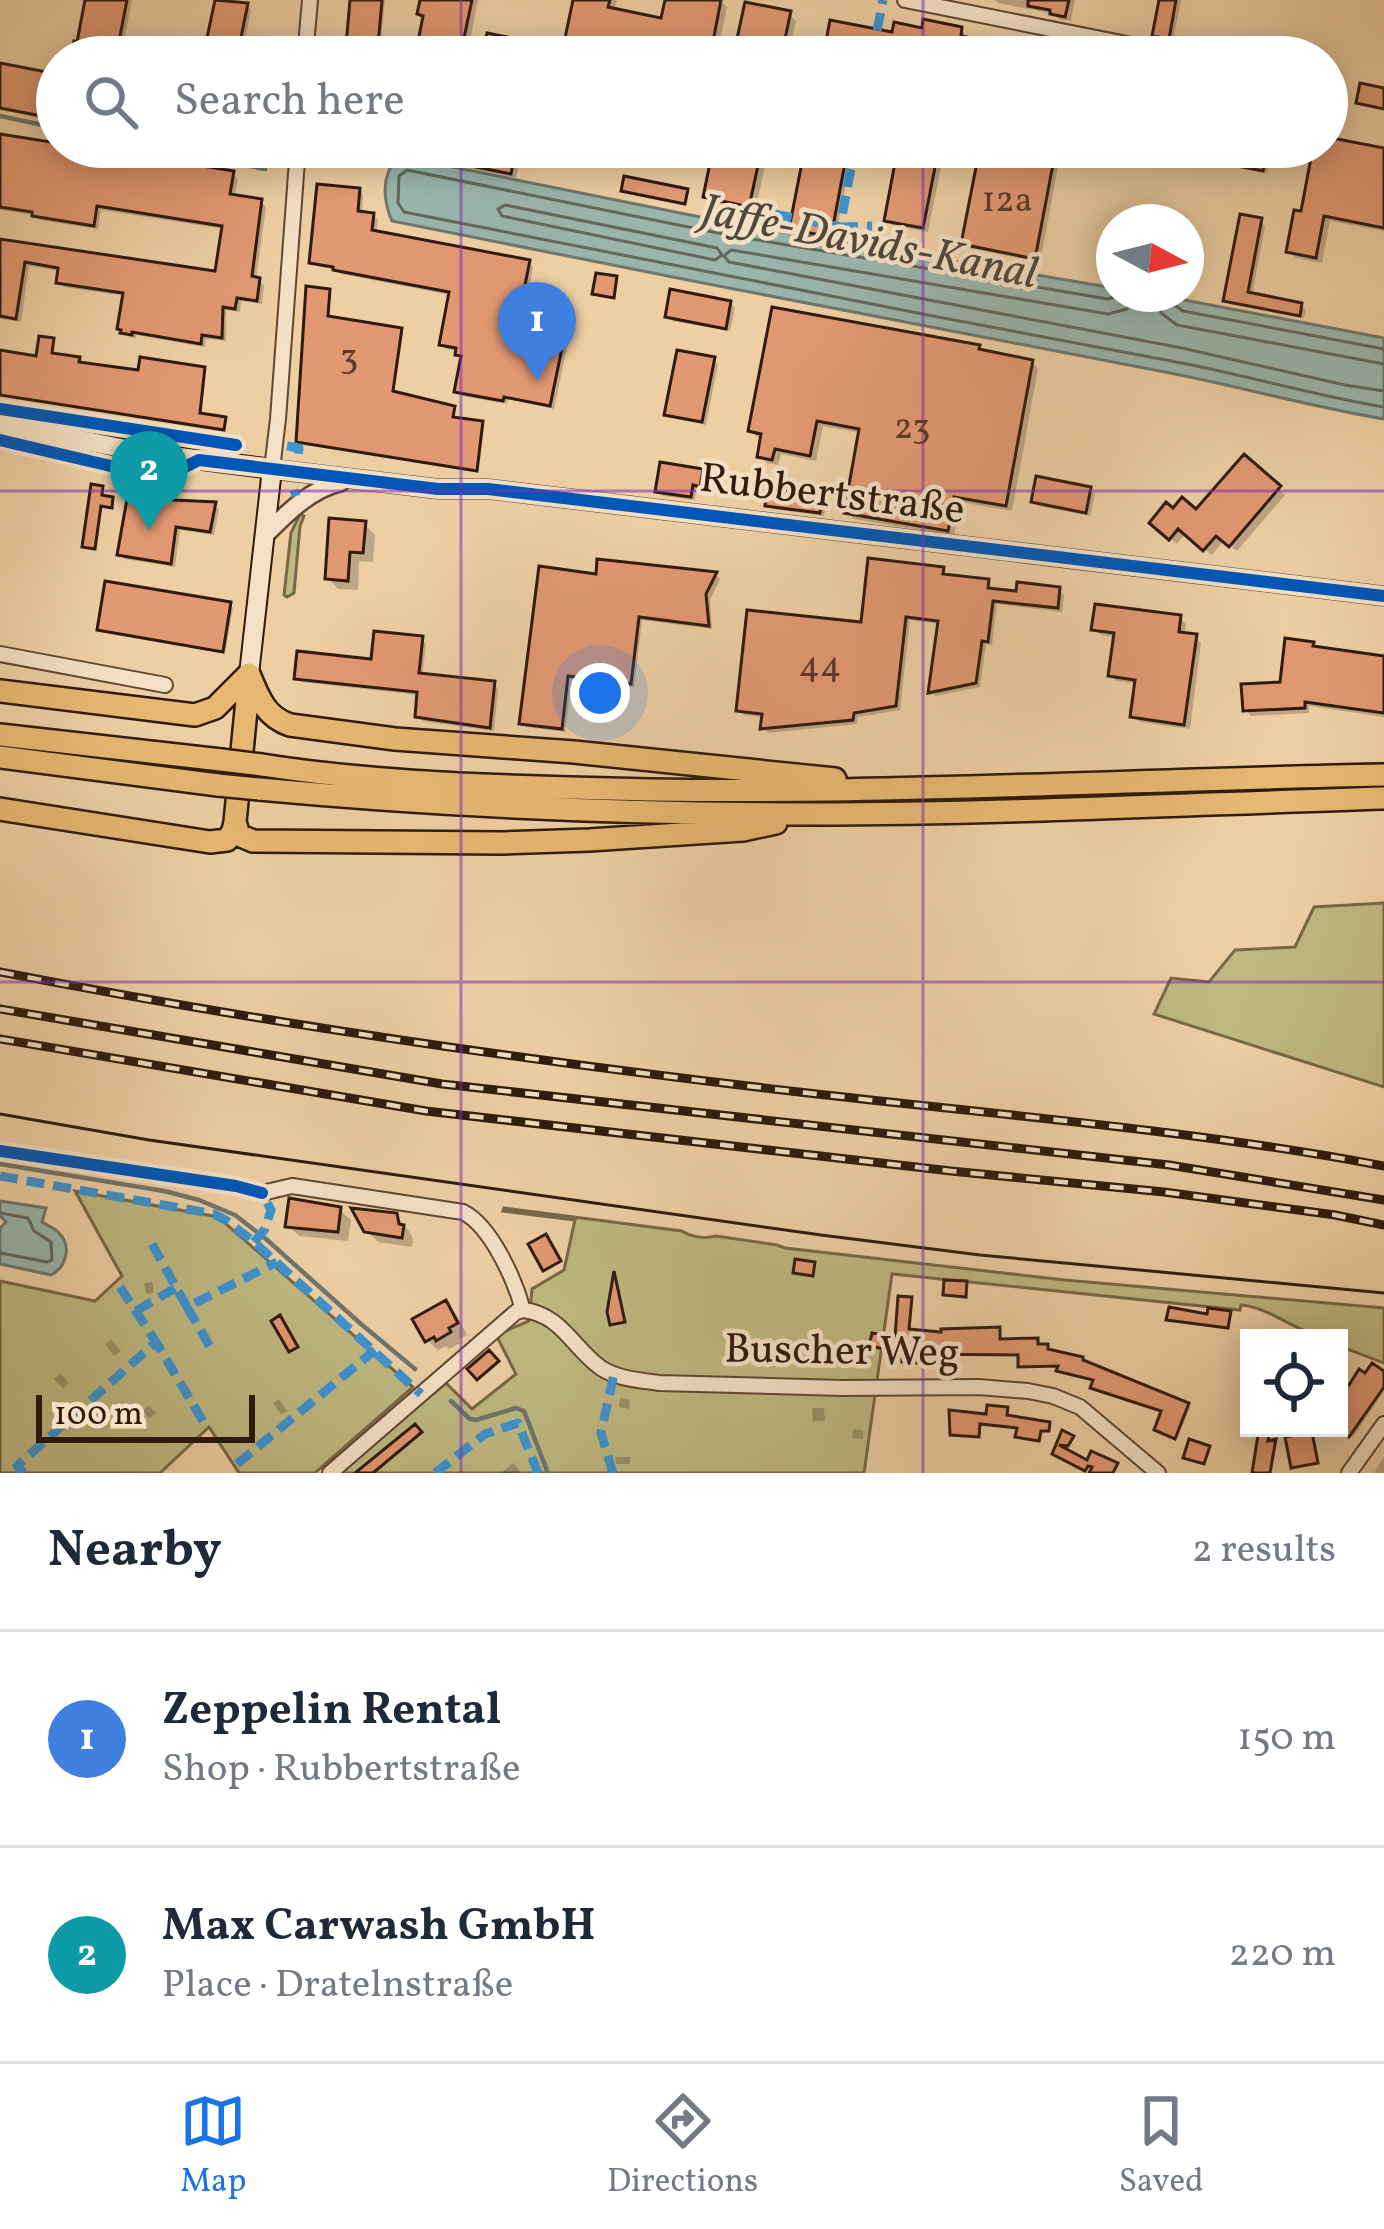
<!DOCTYPE html>
<meta charset="utf-8">
<style>
:root{--surface:#fff;--page:#f2f2f3;--text:#1f2937;--muted:#747a83;--line:#e0e1e3;--accent:#1a73e8}
body{margin:0;font-family:Vollkorn,serif;background:var(--page);color:var(--text)}
.controls{position:absolute;right:36px;bottom:36px;display:grid;overflow:hidden;border-radius:0px;box-shadow:0 6px 30px #0003}
.controls button{width:108px;height:108px;display:grid;place-items:center;padding:0;border:0;border-bottom:3px solid var(--line);background:var(--surface);color:var(--text);font:60px sans-serif}
.compass{position:absolute;left:1096px;top:204px;width:108px;height:108px;border-radius:50%;background:var(--surface);box-shadow:0 6px 30px #0003;rotate:97deg}
.scale{position:absolute;left:36px;bottom:30px;width:219px;box-sizing:border-box;padding-left:12px;border:6px solid #2f1a0c;border-top:0;font-size:33px;line-height:42px;white-space:nowrap;color:#2f1a0c;-webkit-text-stroke:9px #f4e0c4;paint-order:stroke}
.you{position:absolute;left:600px;top:693px;width:42px;height:42px;margin:-30px;border:9px solid #fff;border-radius:50%;background:#1a73e8;box-shadow:0 0 0 18px #1a73e833}
.badge{display:grid;place-items:center;width:78px;height:78px;border-radius:50%;background:var(--accent);color:#fff;font-size:39px;font-weight:700}
.pin{position:absolute;translate:-50% -99px;filter:drop-shadow(0 3px 6px #0008)}
.pin::after{content:'';position:absolute;top:63px;width:42px;height:36px;background:inherit;clip-path:polygon(0 0,100% 0,50% 100%)}
.list{margin:0;padding:0;list-style:none}
h2{display:flex;justify-content:space-between;align-items:center;height:156px;margin:0;padding:0 48px;font-size:51px}
h2 small{font-size:39px;font-weight:400;color:var(--muted)}
.list li{display:grid;grid-template-columns:78px 1fr auto;gap:36px;align-items:center;box-sizing:border-box;height:216px;padding:0 48px;border-top:3px solid var(--line)}
.list b{display:block;font-size:45px;white-space:nowrap}
.list p{margin:0;font-size:39px;white-space:nowrap;color:var(--muted)}
.list em{font-size:39px;font-style:normal;color:var(--muted)}
.icon{flex:none;width:66px;height:66px;fill:none;stroke:currentColor;stroke-width:2;stroke-linecap:round;stroke-linejoin:round}
.map{position:relative;flex:none;width:1384px;height:1473px;overflow:hidden}
.search{position:absolute;background:var(--surface);box-shadow:0 6px 30px #0003;left:36px;right:36px;top:36px;height:132px;display:flex;align-items:center;gap:30px;box-sizing:border-box;padding:0 42px;border-radius:66px;color:var(--muted);font-size:45px}
.sheet{height:588px;background:var(--surface)}
nav{display:flex;justify-content:space-around;align-items:center;box-sizing:border-box;height:168px;border-top:3px solid var(--line);background:var(--surface);font-size:33px;color:var(--muted)}
nav a{display:grid;justify-items:center;gap:6px}
nav .on{color:var(--accent)}
.map>svg:first-child{display:block}
.green{fill:#bfb881;stroke:#776946;stroke-width:3}
.water{fill:#9ab5ac;stroke:#6f776c;stroke-width:3}
.shadow{fill:#0003}
.lines{fill:none;stroke-linecap:round;stroke-linejoin:round}
.shore{stroke:#64685c;stroke-width:3}
.stream{stroke:#6f776c;stroke-width:4.5}
.building{fill:#e29973;stroke:#2f1a0c;stroke-width:3}
.minor-casing{stroke:#5f4732;stroke-width:18}
.tertiary-casing{stroke:#5f4732;stroke-width:21}
.secondary-casing{stroke:#2f1a0c;stroke-width:22}
.trunk-casing{stroke:#2f1a0c;stroke-width:26}
.minor{stroke:#f4e0c4;stroke-width:14}
.tertiary{stroke:#f4e0c4;stroke-width:16}
.secondary{stroke:#f4e0c4;stroke-width:18}
.trunk{stroke:#e7b872;stroke-width:21}
.tram{stroke:#2f1a0c;stroke-width:3}
.rail-casing{stroke:#2f1a0c;stroke-width:9}
.rail{stroke:#f4e0c4;stroke-width:4.5;stroke-dasharray:14;stroke-linecap:butt}
.trunk-bridge-casing{stroke:#2f1a0c;stroke-width:26;stroke-linecap:butt}
.trunk-bridge{stroke:#e7b872;stroke-width:21}
.quiet{stroke:#3d94d2;stroke-width:9;stroke-dasharray:18 9;stroke-linecap:butt}
.cycleway-casing{stroke:#f4e0c4;stroke-width:20}
.cycleway{stroke:#0057b8;stroke-width:12}
.grid{fill:none;stroke:#7b2cbf;stroke-width:3;stroke-opacity:0.55}
.labels{text-anchor:middle;dominant-baseline:central;stroke-width:9;stroke-linejoin:round;paint-order:stroke}
.number-label{font-size:36px;fill:#5c3a26}
.street-label{font-size:42px;fill:#2f1a0c;stroke:#f4e0c4}
.water-label{font-size:45px;font-style:italic;fill:#4f483c;stroke:#f4e0c4}
</style>
<div class="map">
<svg width="1384" height="1473" viewBox="0 0 1384 1473">
<rect width="100%" height="100%" fill="#eecfa4"/>
<filter id="stains"><feTurbulence type="fractalNoise" baseFrequency=".00167" numOctaves="4"/><feColorMatrix values="0 0 0 0 .2 0 0 0 0 .09 0 0 0 0 .02 0 0 0 .5 -.17"/></filter>
<radialGradient id="worn" r=".72"><stop offset=".6" stop-color="#630" stop-opacity="0"/><stop offset="1" stop-color="#630" stop-opacity=".3"/></radialGradient>
<path class="green" d="M300 514 304 516 300 526 294 593 287 597 284 595 291 533Z
M1384 903V1087L1154 1014 1171 978 1209 982 1235 950 1295 947 1314 907Z
M75 1191 218 1217 413 1387 315 1473H239L209 1427 160 1473H0V1281L95 1301 122 1276Z
M504 1208 682 1231C691 1237 706 1239 716 1236L777 1245 785 1248 1065 1280 1384 1308V1363L1339 1346V1338C1298 1338 1278 1309 1241 1305L1240 1310 892 1274 864 1473H338L446 1383 472 1409 516 1374 496 1335 529 1321 532 1289 564 1270 575 1220 503 1211Z"/>
<path class="water" d="M397 158H408L730 223 1114 288V294H1153L1384 338V419C1312 407 1242 387 1170 373 910 323 651 274 392 221 383 200 381 176 397 158Z
M0 1201 46 1208 42 1222C48 1226 55 1228 59 1233 73 1247 65 1268 51 1275L0 1264V1228L6 1222 0 1216Z"/>
<path class="shadow" d="M88 0H132L121 57H73L79 45Z
M218 0 247 5 251 10 242 57H219L207 51Z
M352 0H385L379 57H348Z
M423 0H478L467 57H418L426 19 420 14Z
M576 0H617L614 11 663 21 668 0H720L727 7 717 57H564Z
M995 0H1075L1071 21 1059 19 1054 14 998 3Z
M1163 0H1181L1173 42 1160 39 1156 35Z
M789 14 796 21 788 57H736Z
M961 29 966 35 965 40 979 43 984 51 1015 57H826L894 35Z
M0 66 57 77V122L0 110Z
M0 137 233 174 238 179 234 198 261 202 266 207 256 280 264 285 262 304 241 301 240 312 226 310V341L206 339 205 347 136 335V338L129 337 120 328 125 296 64 287 59 282 61 271 29 266 21 322 0 319V242L217 274 225 229 101 210 98 229 40 220 35 215 0 210Z
M1327 140 1384 151V231L1330 221 1322 263 1296 258 1289 251 1303 215 1316 147H1327Z
M231 147H270L269 165 242 164 231 153Z
M416 147H523L516 178 470 169 464 163 465 157Z
M638 147H699L696 164 645 154Z
M717 147H769L755 212 713 203 706 196Z
M808 147H853L835 240 798 233 793 228Z
M901 147H945L928 232 892 225 887 220Z
M983 147H1004L1003 152 1053 162 1058 167 1040 262 969 248 964 243Z
M1229 147H1265L1271 154 1267 173 1231 167 1227 162Z
M359 190 363 195 362 214 373 215 378 220 376 234 528 263 533 267 522 324 564 332 569 337 554 409 508 399 507 404 462 396 458 391 463 359 459 351 446 349 442 344 451 295 341 274 337 270 317 266 312 262Z
M624 190 682 191 687 196 685 206 629 194Z
M1261 221 1265 226 1252 296 1301 305 1306 310 1304 318 1231 304 1226 300Z
M730 303 735 308 730 331 673 321 668 316Z
M978 348 983 353 1032 362 1038 369 1012 511 960 502 954 536 854 519 848 512 861 433 823 426 816 461 781 454 778 465 767 463 760 456 763 438 757 437 751 430Z
M713 360 718 364 706 425 672 418 667 414Z
M1244 459 1285 495 1237 551 1224 540 1212 555 1186 533 1177 544 1153 522 1197 514Z
M701 471 706 476 704 490 696 488 695 500 663 496 659 491Z
M1090 490 1095 494 1090 516 1039 506 1034 501Z
M821 498 826 503 824 516 773 509 768 505Z
M214 505 219 509 214 535 180 530 175 567 125 559 121 554 156 507Z
M364 524 375 535 373 562 359 561 358 590 338 589 328 578Z
M600 562 716 575 720 579 710 600 712 629 642 620 634 687 572 679 565 732 527 727 522 723 598 577Z
M943 570 947 575 988 582 992 587V592L1018 594 1059 590 1064 595 1062 612 997 604 992 645 986 644 980 687 936 696 931 692 940 624 910 620 900 710 858 717 857 724 768 733 764 728 765 717 744 715 739 710Z
M230 605 233 608 225 653 103 632 100 629Z
M1180 618 1186 624 1184 636 1195 637 1201 643 1190 729 1140 722 1134 716 1138 684 1117 681 1111 675 1116 637 1101 635 1094 629Z
M421 639 426 644 422 677 494 684 498 689 494 731 422 721 418 716 419 695 302 682 297 678 373 662Z
M1312 645 1317 649 1384 659V717L1309 706V713L1251 716 1246 710 1283 684Z
M340 1210 351 1220 348 1241 299 1236 289 1226Z
M396 1216 409 1231 413 1239 412 1247 378 1242 367 1231Z
M153 1282V1293L146 1294 144 1283Z
M910 1300 913 1302 910 1332 944 1335 999 1330 1001 1342 1036 1341 1039 1347H1047L1049 1352 1187 1406 1190 1408 1177 1439 1159 1432 1164 1412 1096 1381 1062 1373 1060 1367 1024 1368 1021 1356 918 1355 917 1364 907 1363 905 1355 899 1352 875 1347 873 1345 898 1341Z
M445 1304 456 1314 467 1335 458 1340 460 1343 449 1349 446 1346 438 1350 427 1340Z
M111 1340 121 1351 114 1356 105 1344Z
M60 1373 69 1383 63 1389 54 1379Z
M1384 1374V1391L1353 1437 1338 1428 1339 1384 1349 1389Z
M620 1398 630 1400 629 1409 619 1407Z
M279 1399 287 1411 281 1414 273 1403Z
M149 1406 156 1413 149 1419 143 1410Z
M812 1408H824L825 1421H813Z
M1007 1410 1009 1418 1049 1425 1050 1432 1042 1431 1041 1442 1021 1438 1019 1429 981 1425 980 1438 953 1433Z
M853 1429 863 1430V1439L852 1438Z
M615 1457H630V1464H616Z
M1384 1457V1473H1374Z
M513 1463 520 1471 518 1473H501Z"/>
<g class="lines">
<path class="shore" d="M505 205 717 248 722 255 715 260 502 216 498 209Z
M1122 294 1108 299 728 235 407 170 399 176 398 203 404 212C659 264 915 313 1171 361 1242 374 1312 395 1384 407
M1139 294 1127 309 1108 314 731 250 724 256 729 262 1182 348 1345 385 1384 391
M1157 294 1161 313 1177 325 1384 364
M1172 294 1174 305 1183 311 1384 349
M0 1213 28 1218 34 1231 51 1242 52 1260 47 1262 0 1253"/>
<path class="stream" d="M0 116 57 128
M153 147 265 169
M0 1164 164 1191 199 1200 235 1215 266 1239 361 1324 415 1369
M451 1401 470 1419 476 1420 516 1408 524 1411 548 1473"/>
</g>
<path class="building" d="M85 0H127L116 57H70L74 41 77 42Z
M215 0 248 3 237 57 204 52Z
M350 0H382L377 57H345Z
M420 0H472L460 57H415L423 16 417 14Z
M573 0H610L608 7 661 18 665 0H721L710 57H561Z
M1028 0H1069L1065 17 1050 14V10L1028 6Z
M1159 0H1176L1169 39 1152 36Z
M745 2 791 11 781 57H733Z
M923 19 962 27 961 36 981 40 979 47 1003 51V57H890L866 52 865 57H823L830 20 892 32 894 22 922 28Z
M487 33 537 43 535 57H482Z
M0 63 57 74V119L0 108Z
M1360 83 1384 88V109L1356 103Z
M0 134 57 143V147H82L234 171 230 194 262 199 252 276 260 278 257 301 237 298 235 309 223 307 222 338 202 335 201 344 132 332V335L120 333 121 330 117 329 123 293 56 283 58 268 25 262 16 319 0 316V239L215 271 222 226 97 206 94 226 32 216V212L0 207Z
M1327 137 1384 148V228L1324 216 1316 258 1286 252 1294 210 1301 211 1313 147H1327Z
M464 147H516L511 174 461 164Z
M657 147H762L749 207 703 197 710 163 657 153Z
M805 147H848L831 237 789 229Z
M898 147H939L923 228 884 221Z
M980 147H998L1054 159 1035 259 961 244Z
M1226 147H1268L1263 171 1223 163Z
M624 176 688 189 685 204 621 191Z
M317 184 360 188 358 211 374 213 372 230 530 260 518 320 566 329 550 406 504 397 503 401 454 392 461 356 455 355 456 348 439 345 449 292 333 270V267L309 263Z
M1240 214 1262 218 1248 292 1302 303 1300 316 1223 301Z
M596 273 617 276 614 298 592 294Z
M306 286 330 289 328 316 402 328 393 391 455 406 453 417 483 421 477 471 296 442Z
M670 289 731 301 726 329 665 317Z
M772 307 980 345 979 349 1033 360 1006 506 954 497 948 531 844 513 859 429 817 421 810 456 775 449 772 460 757 457 761 434 748 431Z
M39 336 54 338 52 353 80 357 79 362 138 370 140 357 205 367 200 413 226 417 224 430 0 395V350L36 356Z
M677 350 715 357 702 422 664 415Z
M1244 454 1281 486 1229 547 1216 536 1203 551 1178 529 1169 540 1149 523 1166 502 1173 508 1182 497 1196 509Z
M660 462 703 469 700 487 693 485 691 497 655 492Z
M1036 476 1091 487 1086 513 1031 502Z
M91 484 103 486 102 495 113 497 112 508 101 506 95 549 82 547Z
M767 488 822 495 820 513 765 506Z
M127 499 153 503V499L216 502 210 532 176 527 171 564 117 555Z
M329 518 366 521 363 553 350 552 348 581 325 579Z
M868 558 944 567 943 574 989 579 988 588 1016 591 1017 582 1060 587 1058 608 993 601 988 642 982 641 976 683 928 693 938 621 906 617 896 706 854 713 853 720 760 729 762 714 736 711 747 610 861 622Z
M597 559 717 572 706 594 709 626 639 617 631 684 568 676 562 729 519 724 539 566 596 574Z
M105 581 231 602 223 652 97 630Z
M1095 604 1181 615 1179 632 1197 634 1184 725 1130 717 1135 680 1108 676 1114 633 1091 630Z
M374 631 423 636 419 673 495 681 490 728 415 717 417 692 294 679 297 651 371 659Z
M1285 638 1314 642 1313 646 1384 656V713L1305 702V708L1243 711 1241 684 1280 682Z
M289 1198 341 1207 338 1232 285 1227Z
M351 1208 397 1213 399 1224 404 1225 402 1238 364 1232Z
M546 1234 561 1261 543 1271 528 1244Z
M795 1259 815 1262 813 1276 793 1273Z
M614 1271 625 1322 610 1325 607 1312Z
M944 1280 967 1281 966 1297 943 1295Z
M898 1296 912 1297 909 1329 941 1332V1329L1000 1327V1339L1038 1338V1344H1048V1349L1083 1357V1360L1189 1403 1175 1439 1154 1430 1161 1411 1090 1388 1093 1380 1056 1371 1058 1366 1018 1367V1355L917 1354 916 1363 902 1362V1354H896V1351L869 1346 872 1333 895 1337Z
M446 1300 458 1323 449 1328 451 1332 436 1341 434 1337 425 1342 412 1319Z
M1169 1307 1207 1314 1208 1308 1231 1311 1228 1328 1166 1320Z
M280 1315 298 1347 289 1352 271 1321Z
M489 1350 499 1361 477 1380 467 1369Z
M1372 1363 1384 1371V1387L1349 1437 1339 1430V1379L1349 1385 1359 1369 1365 1373Z
M987 1405 1008 1407 1007 1415 1050 1422 1049 1431H1041L1039 1441 1015 1437 1017 1428 980 1424 979 1437 950 1435 949 1410 986 1414Z
M415 1424 422 1432 373 1473H355Z
M1259 1429 1270 1431 1268 1441 1276 1439 1270 1473H1252Z
M1062 1430 1074 1436 1068 1446 1059 1445 1087 1460 1091 1451 1118 1463 1113 1473H1089L1092 1467 1088 1466 1085 1471 1052 1454Z
M1312 1432 1318 1463 1291 1468 1285 1437Z
M1189 1439 1210 1446 1204 1464 1183 1458Z"/>
<g class="lines">
<g class="minor-casing">
<path id="minor" d="M905 0 1192 57
M305 57 310 0
M1327 76 1333 75
M272 469 278 419 298 147
M0 654 165 685
M262 1193 292 1186 463 1212C491 1226 515 1280 523 1310
M523 1310C561 1314 573 1348 601 1368 618 1379 639 1380 659 1383L843 1388 979 1387 1028 1391 1053 1396 1080 1407 1158 1473
M330 1473 516 1312 523 1310
M1349 1473 1384 1424"/>
</g>
<g class="tertiary-casing">
<path id="tertiary" d="M272 469 438 489H488L1384 596
M264 536C287 513 309 490 341 482"/>
</g>
<g class="secondary-casing">
<path id="secondary" d="M0 424 141 452 272 469 249 674"/>
</g>
<g class="trunk-casing">
<path id="trunk" d="M249 674C258 696 265 717 290 725L395 739 574 752 835 779
M0 691 195 715 215 708 249 674
M0 735 221 760
M0 757 218 785
M262 765C364 781 468 785 571 788 842 797 1113 780 1384 775
M259 789C442 806 627 814 812 814 1003 814 1193 804 1384 798
M0 809 210 842 227 840 233 831 235 822 249 680
M235 822 239 835 253 841 503 843 589 840 743 830 776 823"/>
</g>
<use href="#minor" class="minor"/>
<use href="#tertiary" class="tertiary"/>
<use href="#secondary" class="secondary"/>
<use href="#trunk" class="trunk"/>
<path class="tram" d="M0 1114 149 1140 821 1235 980 1255 1384 1293"/>
<g class="rail-casing">
<path id="rail" d="M0 972C268 1024 537 1062 808 1093 1000 1115 1194 1130 1384 1166
M0 1009 442 1084 1169 1165 1384 1200
M0 1039 426 1111 951 1171 1164 1192 1335 1215 1384 1225"/>
</g>
<use href="#rail" class="rail"/>
<g class="trunk-bridge-casing">
<path id="trunk-bridge" d="M221 760 262 765
M218 785 259 789"/>
</g>
<use href="#trunk-bridge" class="trunk-bridge"/>
<path class="quiet" d="M872 57 883 0
M774 214 840 227 855 147
M840 227 872 226
M287 446 299 448 298 457
M294 490 296 496
M0 1176 214 1214 227 1221 254 1242 421 1394
M254 1242 265 1229 271 1210 262 1193 255 1191
M152 1244 187 1307 277 1262
M120 1287 156 1342
M187 1307 212 1350
M136 1311 177 1287
M237 1464 375 1350
M24 1473 17 1466 156 1342 207 1428
M435 1473 485 1434 518 1423 538 1473
M613 1473 601 1433 614 1374"/>
<g class="cycleway-casing">
<path id="cycleway" d="M0 409 236 445
M0 440 162 478 199 460 438 489H488L1384 596
M0 1151 236 1186 262 1193"/>
</g>
<use href="#cycleway" class="cycleway"/>
</g>
<path class="grid" d="M461 0V57M923 0V57M461 147V1473M923 147V1473M0 491H1384M0 982H1384"/>
<g class="labels">
<g class="number-label">
<text x="1007" y="202">12a</text>
<text x="349" y="359">3</text>
<text x="912" y="429">23</text>
<text x="820" y="667">44</text>
</g>
<g class="street-label">
<text transform="translate(832 496) rotate(7)">Rubbertstraße</text>
<text transform="translate(842 1353) rotate(1)">Buscher Weg</text>
</g>
<g class="water-label">
<text transform="translate(869 244) rotate(11)">Jaffe-Davids-Kanal</text>
</g>
</g>
<rect width="100%" height="100%" filter="url(#stains)"/>
<rect width="100%" height="100%" fill="url(#worn)"/>
</svg>
<div class="controls">
<button><svg class="icon" aria-label="locate" viewBox="0 0 24 24"><circle cx="12" cy="12" r="6"/><path d="M12 2v4M12 18v4M2 12h4M18 12h4"/></svg></button>
</div>
<svg class="compass" viewBox="-18 -18 36 36"><path d="M0-13l5 13h-10z" fill="#e53935"/><path d="M0 13l5-13h-10z" fill="#747a83"/></svg>
<div class="scale">100 m</div>
<div class="you"></div>
<div class="pin badge" style="left:537px;top:381px;background:#3f7fe0">1</div>
<div class="pin badge" style="left:149px;top:530px;background:#0f9aa8">2</div>
<div class="search"><svg class="icon" aria-label="search" viewBox="0 0 24 24"><circle cx="10" cy="10" r="6"/><path d="M15 15l6 6"/></svg>Search here</div>
</div>
<section class="sheet">
<h2>Nearby<small>2 results</small></h2>
<ul class="list">
<li><span class="badge" style="background:#3f7fe0">1</span><div><b>Zeppelin Rental</b><p>Shop · Rubbertstraße</p></div><em>150 m</em></li>
<li><span class="badge" style="background:#0f9aa8">2</span><div><b>Max Carwash GmbH</b><p>Place · Dratelnstraße</p></div><em>220 m</em></li>
</ul>
</section>
<nav>
<a class="on"><svg class="icon" aria-label="map" viewBox="0 0 24 24"><path d="M3 6l6-2 6 2 6-2v14l-6 2-6-2-6 2zM9 4v14M15 6v14"/></svg>Map</a>
<a><svg class="icon" aria-label="directions" viewBox="0 0 24 24"><path d="M12 3l9 9-9 9-9-9zM9 14v-3h6M13 9l2 2-2 2"/></svg>Directions</a>
<a><svg class="icon" aria-label="saved" viewBox="0 0 24 24"><path d="M7 4h10v16l-5-4-5 4z"/></svg>Saved</a>
</nav>
